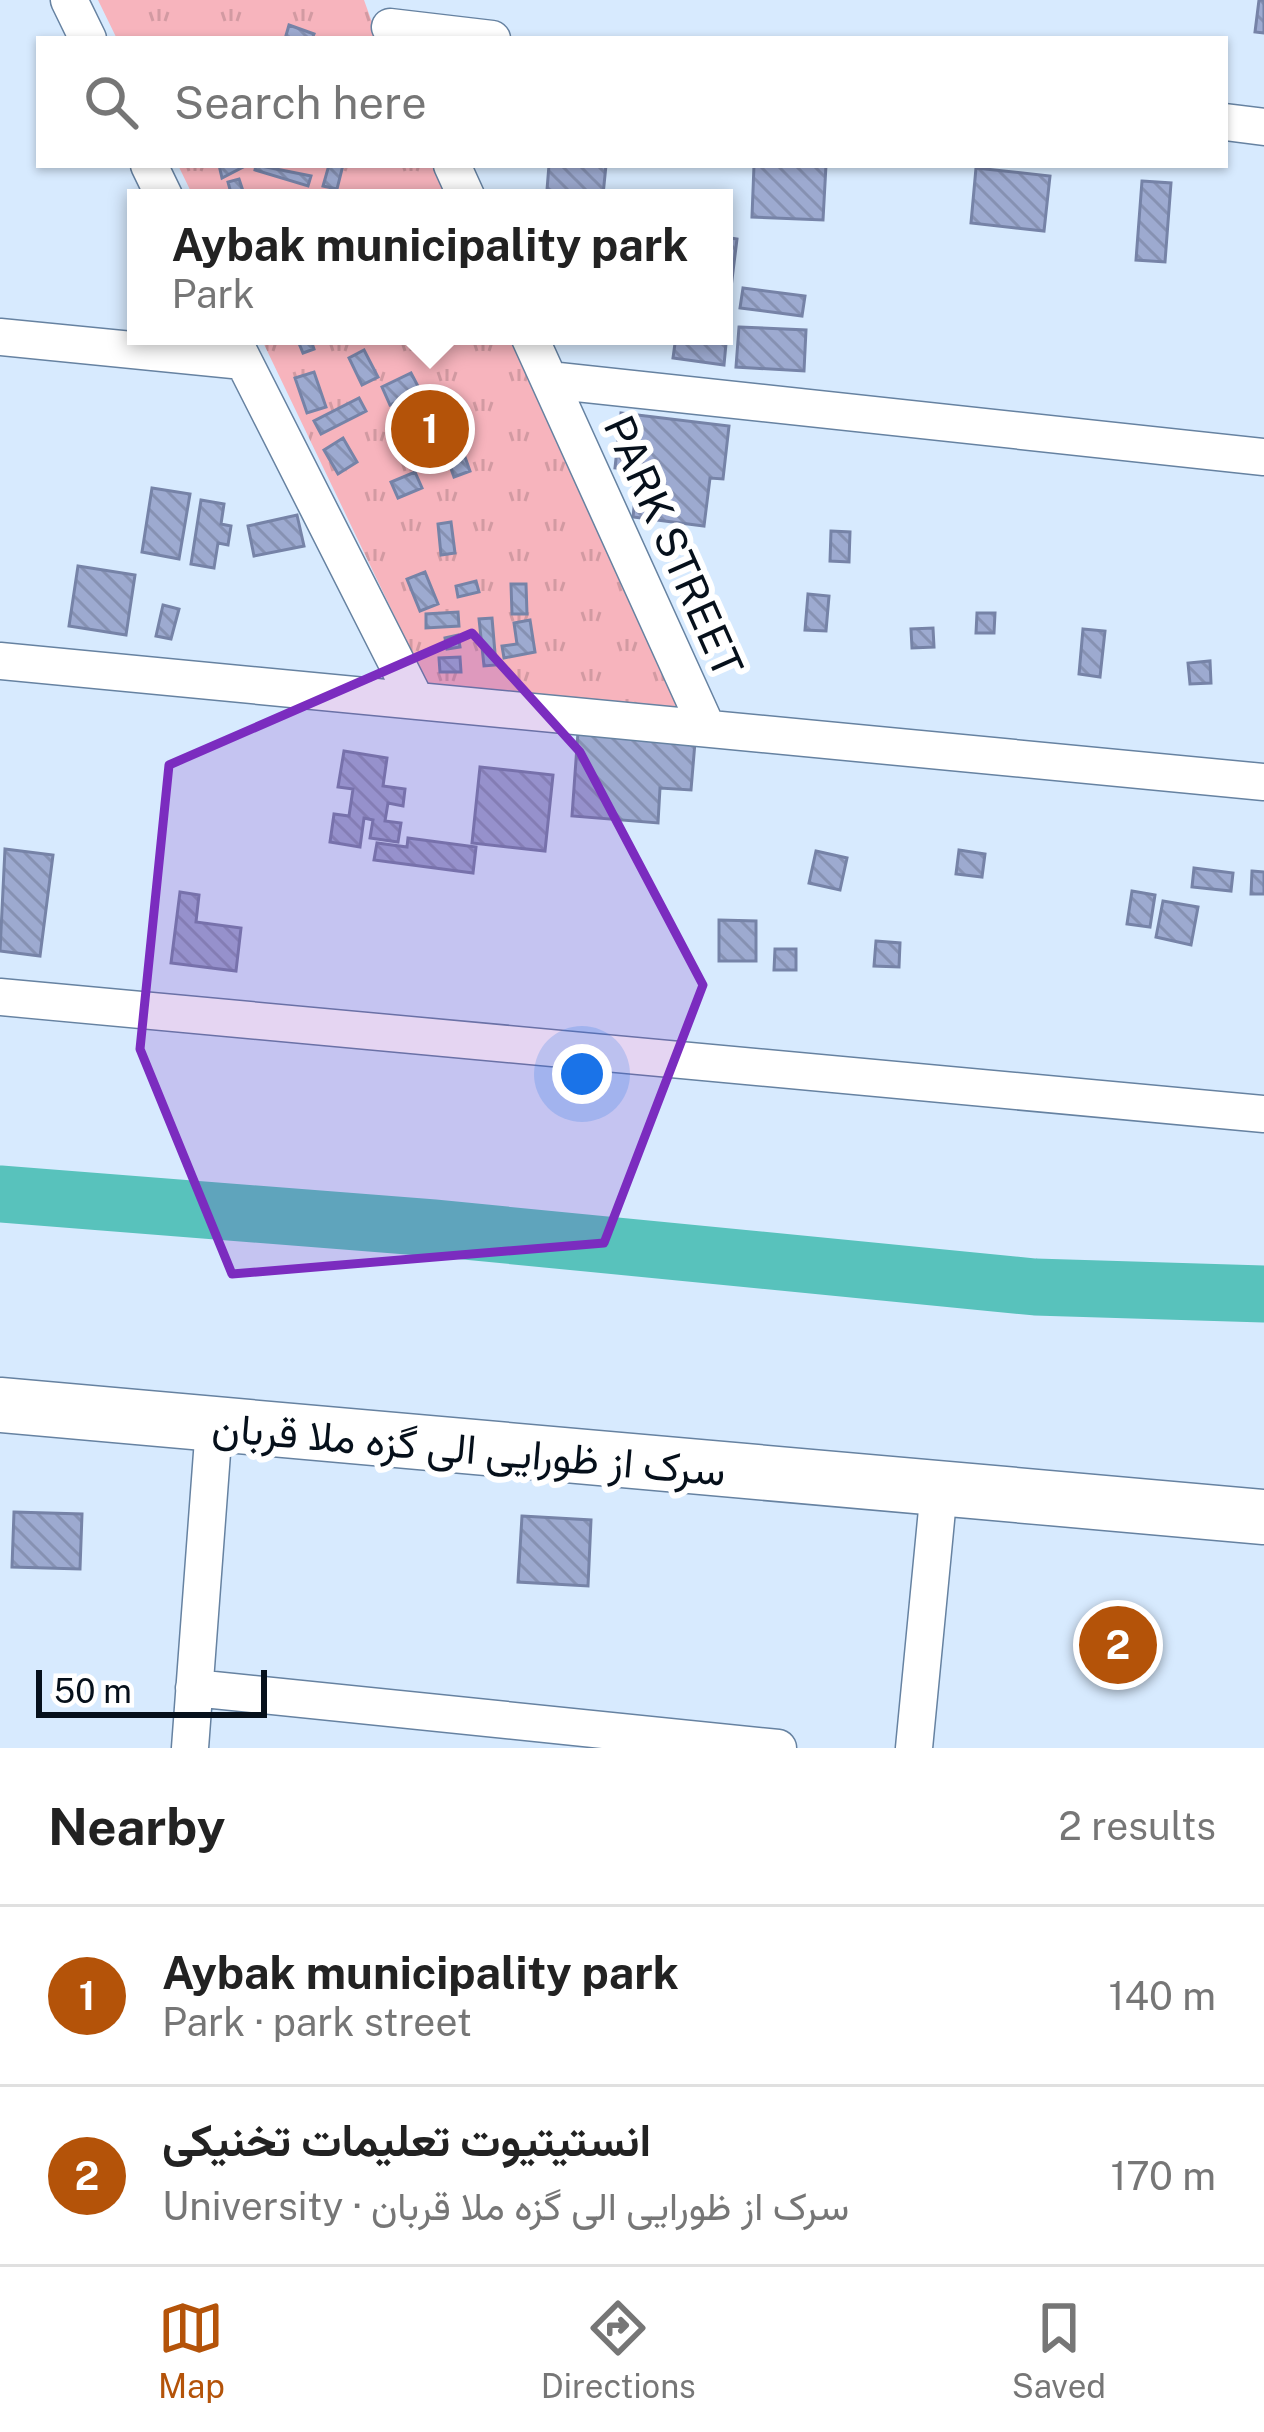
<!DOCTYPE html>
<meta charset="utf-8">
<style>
:root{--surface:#fff;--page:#f6f6f6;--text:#222;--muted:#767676;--line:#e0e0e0;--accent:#b45309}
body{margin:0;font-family:"Public Sans",Vazirmatn,sans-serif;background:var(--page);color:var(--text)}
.scale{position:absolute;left:36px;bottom:30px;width:231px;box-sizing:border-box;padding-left:12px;border:6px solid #06101b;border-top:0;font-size:33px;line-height:42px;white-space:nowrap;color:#06101b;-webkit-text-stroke:9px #fff;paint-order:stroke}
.you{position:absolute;left:582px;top:1074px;width:42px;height:42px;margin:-30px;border:9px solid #fff;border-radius:50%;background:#1a73e8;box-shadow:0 0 0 18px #1a73e833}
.badge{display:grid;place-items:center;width:78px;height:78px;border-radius:50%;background:var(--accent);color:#fff;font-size:39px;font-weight:700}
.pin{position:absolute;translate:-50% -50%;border:6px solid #fff;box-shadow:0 3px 12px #0006}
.popup{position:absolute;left:127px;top:189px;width:606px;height:156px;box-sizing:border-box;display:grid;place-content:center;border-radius:0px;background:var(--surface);filter:drop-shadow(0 3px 9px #0005);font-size:39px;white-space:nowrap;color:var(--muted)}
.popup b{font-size:45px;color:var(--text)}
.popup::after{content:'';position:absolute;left:50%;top:100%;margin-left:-24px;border:24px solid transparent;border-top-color:var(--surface)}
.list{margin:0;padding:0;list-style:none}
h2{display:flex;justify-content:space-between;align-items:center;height:156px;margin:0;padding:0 48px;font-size:51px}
h2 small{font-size:39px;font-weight:400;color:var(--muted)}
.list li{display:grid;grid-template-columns:78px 1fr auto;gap:36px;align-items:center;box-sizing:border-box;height:180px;padding:0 48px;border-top:3px solid var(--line)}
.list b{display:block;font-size:45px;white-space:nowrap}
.list p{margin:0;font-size:39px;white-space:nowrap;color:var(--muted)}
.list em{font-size:39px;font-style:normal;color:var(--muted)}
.icon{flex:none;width:66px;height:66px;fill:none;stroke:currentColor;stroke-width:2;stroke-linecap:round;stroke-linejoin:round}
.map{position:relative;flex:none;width:1264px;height:1748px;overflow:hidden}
.search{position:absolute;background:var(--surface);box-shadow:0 3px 9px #0004;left:36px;right:36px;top:36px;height:132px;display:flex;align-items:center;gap:30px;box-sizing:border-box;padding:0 42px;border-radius:0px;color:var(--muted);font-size:45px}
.sheet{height:516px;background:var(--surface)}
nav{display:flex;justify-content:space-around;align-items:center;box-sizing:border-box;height:168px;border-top:3px solid var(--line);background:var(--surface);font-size:33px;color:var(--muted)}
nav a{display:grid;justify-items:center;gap:6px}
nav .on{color:var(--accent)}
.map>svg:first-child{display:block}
.park{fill:url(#park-tufts)}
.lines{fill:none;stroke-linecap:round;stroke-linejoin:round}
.river{stroke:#58c2bc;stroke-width:57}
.building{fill:url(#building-back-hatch);stroke:#7683a7;stroke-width:3}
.street-casing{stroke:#6682a1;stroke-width:39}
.secondary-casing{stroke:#6682a1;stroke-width:57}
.street{stroke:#fff;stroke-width:36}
.secondary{stroke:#fff;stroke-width:54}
.marked{fill:#7b2cbf;fill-opacity:0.2;stroke:#7b2cbf;stroke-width:9;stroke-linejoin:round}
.labels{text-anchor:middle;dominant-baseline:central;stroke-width:12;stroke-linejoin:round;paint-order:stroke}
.street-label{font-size:42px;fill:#06101b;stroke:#fff}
</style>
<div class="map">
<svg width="1264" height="1748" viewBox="0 0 1264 1748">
<defs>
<pattern id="park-tufts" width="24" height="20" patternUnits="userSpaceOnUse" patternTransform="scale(3)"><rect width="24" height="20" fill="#f7b4bd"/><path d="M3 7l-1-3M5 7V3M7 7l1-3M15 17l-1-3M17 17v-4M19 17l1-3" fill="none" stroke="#d29aa2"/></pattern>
<pattern id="building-back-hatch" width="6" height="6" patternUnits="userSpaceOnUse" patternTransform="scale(3)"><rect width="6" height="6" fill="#9daad0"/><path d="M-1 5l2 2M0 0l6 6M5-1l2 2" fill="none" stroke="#8691b2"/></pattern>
</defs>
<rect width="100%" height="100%" fill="#d7eafe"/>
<path class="park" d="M98 0H364L378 39H117Z
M178 165H435L450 198H194Z
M260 336H512L681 709 432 694Z"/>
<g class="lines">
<path class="river" d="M0 1194 434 1228 1035 1287 1264 1294"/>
</g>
<path class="building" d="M1259 0H1264V33L1255 32Z
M289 25 314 34 312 39H285Z
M219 165H242L243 167 222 178Z
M256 165 311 176 308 186 255 170Z
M329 165H343L337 189 323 186Z
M549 165H606L603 195 547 190Z
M754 165H826L823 220 752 217Z
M976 168 1050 176 1044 231 971 223Z
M239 179 244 194 232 197 228 182Z
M1142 181 1171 183 1165 262 1136 260Z
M724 237 737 239 728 312 724 311Z
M743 288 805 296 802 316 740 308Z
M739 327 806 330 804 371 736 367Z
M724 333H727L724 365 673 358 676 336Z
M310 337 314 349 303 353 298 341Z
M364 350 378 377 362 385 349 358Z
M314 372 326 407 307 413 295 378Z
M411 373 420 390 390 405 382 387Z
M359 398 366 411 321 434 314 421Z
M621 413 729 426 723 479 710 478 704 526 633 517 638 470 615 468Z
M343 438 357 462 338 474 324 450Z
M460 443 470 471 454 477 444 449Z
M415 472 422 488 398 498 391 482Z
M152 488 190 494 179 559 142 552Z
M201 500 224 504 221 524 231 526 228 545 218 543 214 568 191 564Z
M297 515 304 546 254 556 248 526Z
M451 522 455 553 441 555 438 524Z
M831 531 850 532 849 562 830 561Z
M78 566 135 575 126 635 69 626Z
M425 572 438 604 420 611 407 579Z
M476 581 479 592 458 597 456 586Z
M511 584H526L527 614H512Z
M808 594 829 596 826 631 805 630Z
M163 605 179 609 171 639 156 636Z
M458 612 459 626 426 628V614Z
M977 613H995L994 633H976Z
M492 618 496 665 484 666 479 619Z
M530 620 535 652 504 658 502 646 517 644 514 623Z
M933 628 934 647 912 648 911 629Z
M1083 629 1105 631 1100 677 1079 674Z
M458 635 460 647 447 649 445 638Z
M460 657 461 672H440L439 658Z
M1210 661 1211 683 1190 684 1188 663Z
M578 732 695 742 691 790 660 788 658 823 572 816Z
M344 751 387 758 383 786 405 789 403 806 388 803 385 821 401 823 398 842 370 838 373 820 364 818 360 847 330 842 334 814 349 816 353 789 338 787Z
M480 767 553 775 545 851 472 843Z
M408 838 476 847 473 873 374 860 377 843 407 847Z
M5 849 53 855 40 956 0 951Z
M959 850 985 854 982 877 956 874Z
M816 851 847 858 840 890 809 883Z
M1194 868 1233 873 1231 891 1192 887Z
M1252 871 1264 872V894H1251Z
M1132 891 1155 895 1150 927 1127 924Z
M180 892 199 895 196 922 241 928 236 971 171 963Z
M1163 901 1198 907 1191 945 1156 937Z
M719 920 756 921V961H719Z
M876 941 900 943 899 967 874 966Z
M775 949H796V970H774Z
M14 1512 82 1514 80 1569 12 1567Z
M522 1516 591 1520 588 1586 518 1582Z"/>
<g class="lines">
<g class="street-casing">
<path id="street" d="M69 0 88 39
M390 27 492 39
M1225 122 1264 127
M149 165 165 198
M452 165 467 198
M231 336 416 701
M529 336 707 728
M0 337 243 361
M549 380 1264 457
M0 661 1264 782
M0 997 1264 1114
M194 1688 778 1748
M190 1748 214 1426
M914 1748 939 1489"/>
</g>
<g class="secondary-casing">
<path id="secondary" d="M0 1405 1264 1517"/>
</g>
<use href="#street" class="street"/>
<use href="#secondary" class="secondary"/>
</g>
<path class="marked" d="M472 633 580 752 703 985 604 1243 232 1274 140 1049 169 765Z"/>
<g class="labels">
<g class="street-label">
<text transform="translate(674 546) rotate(66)">PARK STREET</text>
<text transform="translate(469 1448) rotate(5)">سرک از ظورایی الی گزه ملا قربان</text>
</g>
</g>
</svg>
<div class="scale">50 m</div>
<div class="you"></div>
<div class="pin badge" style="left:430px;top:429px">1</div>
<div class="popup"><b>Aybak municipality park</b>Park</div>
<div class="pin badge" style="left:1118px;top:1645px">2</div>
<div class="search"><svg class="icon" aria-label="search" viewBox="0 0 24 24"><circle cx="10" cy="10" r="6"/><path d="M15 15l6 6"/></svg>Search here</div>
</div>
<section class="sheet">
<h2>Nearby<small>2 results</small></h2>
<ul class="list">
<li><span class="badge">1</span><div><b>Aybak municipality park</b><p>Park · park street</p></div><em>140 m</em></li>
<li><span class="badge">2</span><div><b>انستیتیوت تعلیمات تخنیکی</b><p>University · سرک از ظورایی الی گزه ملا قربان</p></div><em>170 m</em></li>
</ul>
</section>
<nav>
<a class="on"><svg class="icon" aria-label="map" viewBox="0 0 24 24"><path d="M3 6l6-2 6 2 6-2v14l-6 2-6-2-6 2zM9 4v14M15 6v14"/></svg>Map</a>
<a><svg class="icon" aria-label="directions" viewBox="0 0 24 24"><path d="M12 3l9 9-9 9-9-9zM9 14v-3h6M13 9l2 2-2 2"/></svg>Directions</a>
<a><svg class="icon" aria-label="saved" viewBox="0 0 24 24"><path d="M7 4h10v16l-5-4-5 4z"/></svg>Saved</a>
</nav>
